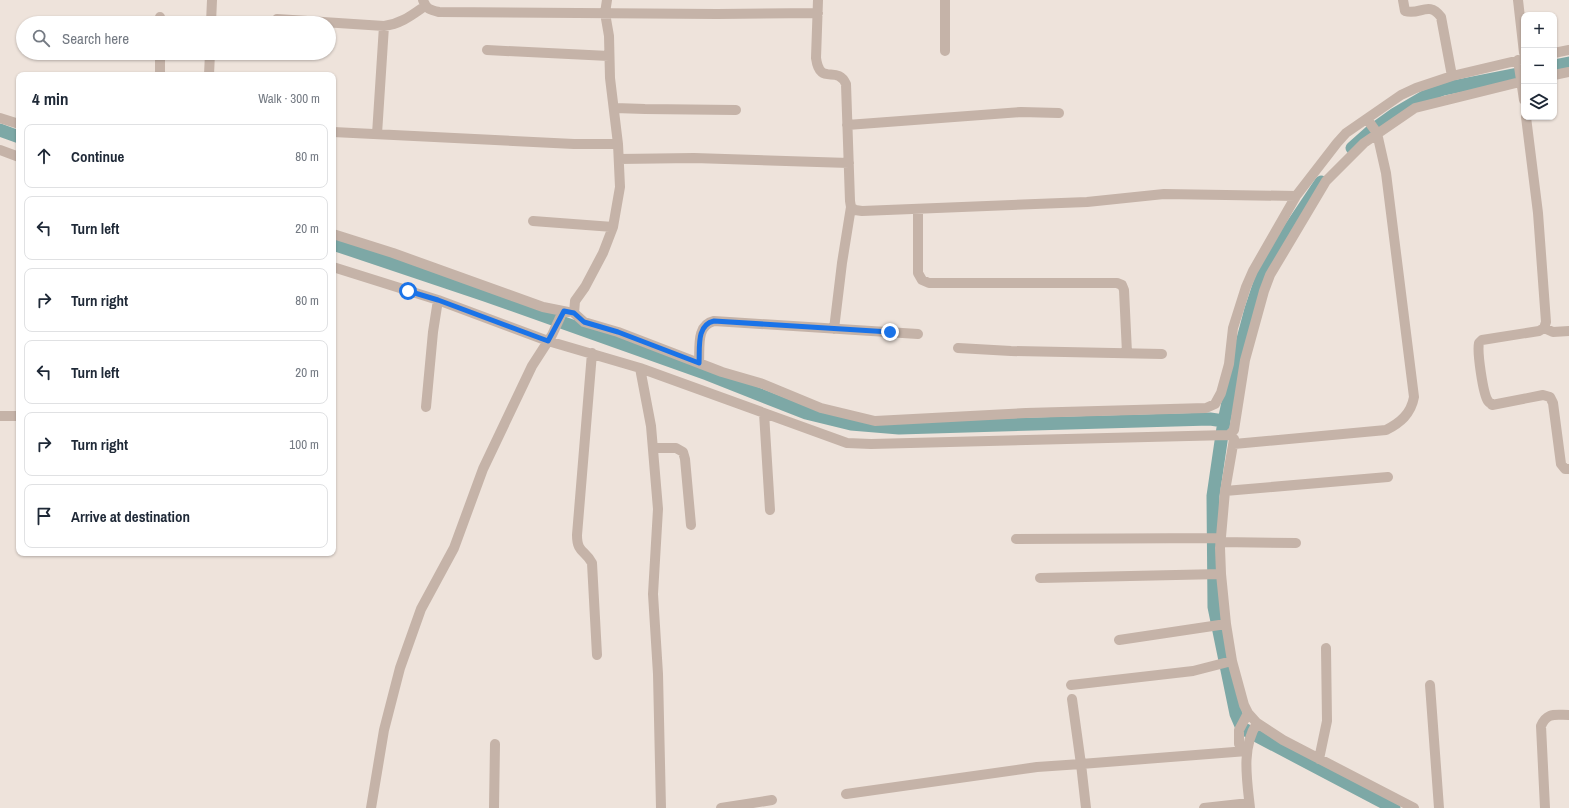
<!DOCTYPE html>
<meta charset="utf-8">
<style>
:root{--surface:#fff;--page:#f6f6f7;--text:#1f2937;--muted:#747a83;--line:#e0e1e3}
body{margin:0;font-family:"Archivo Narrow",sans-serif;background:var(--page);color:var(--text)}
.controls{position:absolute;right:12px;top:12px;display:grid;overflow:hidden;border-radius:8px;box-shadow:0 1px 3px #0004}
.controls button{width:36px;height:36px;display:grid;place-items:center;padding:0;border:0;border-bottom:1px solid var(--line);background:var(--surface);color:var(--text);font:20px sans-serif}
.stop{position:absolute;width:12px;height:12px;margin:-9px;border:3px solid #1a73e8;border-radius:50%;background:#fff}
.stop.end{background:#1a73e8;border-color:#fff;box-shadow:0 1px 4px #0008}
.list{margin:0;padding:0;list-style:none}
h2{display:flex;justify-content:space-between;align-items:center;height:52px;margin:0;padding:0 16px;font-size:17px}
h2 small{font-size:13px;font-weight:400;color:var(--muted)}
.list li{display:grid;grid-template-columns:26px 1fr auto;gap:12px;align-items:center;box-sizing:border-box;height:64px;margin:0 8px 8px;padding:0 8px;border:1px solid var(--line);border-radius:8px}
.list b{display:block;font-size:15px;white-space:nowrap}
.list em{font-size:13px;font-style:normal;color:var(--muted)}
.icon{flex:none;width:22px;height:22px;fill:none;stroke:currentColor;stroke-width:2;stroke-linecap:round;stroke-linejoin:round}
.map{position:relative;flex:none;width:1569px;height:808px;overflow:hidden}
.search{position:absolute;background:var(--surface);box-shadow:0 1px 3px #0004;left:16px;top:16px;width:320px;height:44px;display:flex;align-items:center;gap:10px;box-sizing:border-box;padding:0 14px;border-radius:22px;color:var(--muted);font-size:15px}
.panel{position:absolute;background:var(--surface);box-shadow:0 1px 3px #0004;left:16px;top:72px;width:320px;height:484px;border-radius:8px}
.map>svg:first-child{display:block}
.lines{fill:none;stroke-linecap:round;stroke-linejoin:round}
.canal{stroke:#7da8a6;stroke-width:13}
.minor{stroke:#c5b3a8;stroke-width:10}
.route{stroke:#1a73e8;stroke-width:5}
</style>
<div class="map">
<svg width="1569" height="808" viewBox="0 0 1569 808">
<rect width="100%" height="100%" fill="#eee3db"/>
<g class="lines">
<path class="canal" d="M1554 66 1569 63
M0 130 19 137
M1352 148 1370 132 1395 114 1424 97 1443 89 1524 73
M1321 182 1273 254 1262 276 1251 309 1235 369 1224 421 1213 496 1214 607 1236 714 1242 728 1394 808
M333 244 485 295 707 374 806 413 851 424 899 428 1210 419 1224 421"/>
<path class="minor" d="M423 0C426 9 430 10 439 12L717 14 818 13
M607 0 605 13 609 36 610 78 618 144 620 187 613 227 603 253 585 287 575 301 574 313 584 322 618 332 722 372 763 384 821 408 875 421 1026 413 1206 408 1215 404 1221 393 1229 364 1233 328 1246 287 1253 271 1296 196 1337 143 1346 133 1401 95 1416 88 1452 76 1524 59
M818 0 816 58C820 87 837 64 846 84L850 201 851 207 855 210 862 211 1087 202 1164 194 1296 196
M945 0V51
M1403 0 1405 11C1420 16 1428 0 1441 17L1452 76
M1518 0 1524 53
M160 17V23
M277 19 384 26C401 24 412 15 425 6
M211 23 212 0
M487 50 609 56
M160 53V75
M1554 53 1569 50
M1518 60 1524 100
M209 75 210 53
M1554 75 1569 72
M615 108 645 109 736 110
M1526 117 1538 213 1546 322 1544 328 1539 331 1482 340 1479 343C1477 352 1483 394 1488 401 1488 402 1492 404 1492 405L1543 395 1550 397 1553 403 1561 464 1565 469H1569
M0 118 19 124
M847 125 1021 112 1059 113
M333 132 574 144H618
M377 134 384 26
M0 150 19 157
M619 159 694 158 849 163
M918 210V273L922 280 929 283H1117L1122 285 1124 290 1127 353
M533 221 613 227
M333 234 393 253 543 307 568 312
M333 267 438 300 548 341 640 368 847 443 871 444 1229 435 1234 430 1245 360 1264 291 1270 275 1326 181 1364 143 1415 108 1524 81
M1544 328 1553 332 1569 331
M834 329 842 263 851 207
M958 348 1011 351 1162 354
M592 353 577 535C577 553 585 550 592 563L597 655
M699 363C700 347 696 325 714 321L918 334
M640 368 651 426 658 509 653 594 658 674 661 808
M426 407 433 332 438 300
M764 413 770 510
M0 416H19
M1234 439 1225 491 1220 548 1221 574 1226 624 1232 661 1244 705 1248 713 1257 723 1283 740 1414 808
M1234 444 1386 430C1400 423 1411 414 1414 397L1386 173 1377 133 1367 119
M654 448H676L683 452 685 459 691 525
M1225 491 1388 477
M1016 539 1220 538
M1220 542 1296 543
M1040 578 1221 574
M1119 640 1226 624
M1071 685 1193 671 1232 661
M1430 685 1439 808
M1072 699 1081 764 1247 751
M1247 751 1239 744V730L1248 713
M1319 759 1327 721 1326 648
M846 794 1037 767 1081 764 1086 808
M371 808 384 730 400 668 421 609 454 548 483 469 532 366 552 335 563 311
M494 808 495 744
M721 808 772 800
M1204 808 1249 803
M1250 808C1247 780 1241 748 1257 723
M1545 808 1541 726C1547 712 1555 715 1569 715"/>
</g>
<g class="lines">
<path class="route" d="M408 291 438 300 548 341 564 311 574 313 584 322 618 332 699 363C700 348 696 325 714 321L890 332"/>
</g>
</svg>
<div class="controls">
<button>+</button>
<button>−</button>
<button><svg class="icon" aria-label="layers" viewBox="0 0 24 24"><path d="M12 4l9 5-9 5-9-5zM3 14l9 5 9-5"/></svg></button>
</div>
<div class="stop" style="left:408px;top:291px"></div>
<div class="stop end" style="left:890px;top:332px"></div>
<div class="search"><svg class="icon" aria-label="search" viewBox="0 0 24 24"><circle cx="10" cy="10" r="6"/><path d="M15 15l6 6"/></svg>Search here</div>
<section class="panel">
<h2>4 min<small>Walk · 300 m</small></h2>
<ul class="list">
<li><svg class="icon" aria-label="ahead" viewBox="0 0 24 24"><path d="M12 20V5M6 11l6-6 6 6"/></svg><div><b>Continue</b></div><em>80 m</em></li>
<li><svg class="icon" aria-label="left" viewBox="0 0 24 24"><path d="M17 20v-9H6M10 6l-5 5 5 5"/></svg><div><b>Turn left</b></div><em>20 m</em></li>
<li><svg class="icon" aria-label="right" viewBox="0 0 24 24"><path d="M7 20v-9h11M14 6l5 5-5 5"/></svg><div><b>Turn right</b></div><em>80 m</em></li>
<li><svg class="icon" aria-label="left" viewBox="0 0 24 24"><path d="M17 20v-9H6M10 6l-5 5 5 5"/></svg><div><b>Turn left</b></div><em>20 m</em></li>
<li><svg class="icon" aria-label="right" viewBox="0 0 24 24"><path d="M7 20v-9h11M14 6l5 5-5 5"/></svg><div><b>Turn right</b></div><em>100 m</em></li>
<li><svg class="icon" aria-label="arrive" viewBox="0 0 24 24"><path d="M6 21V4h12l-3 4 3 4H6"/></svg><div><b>Arrive at destination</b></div></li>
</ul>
</section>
</div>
